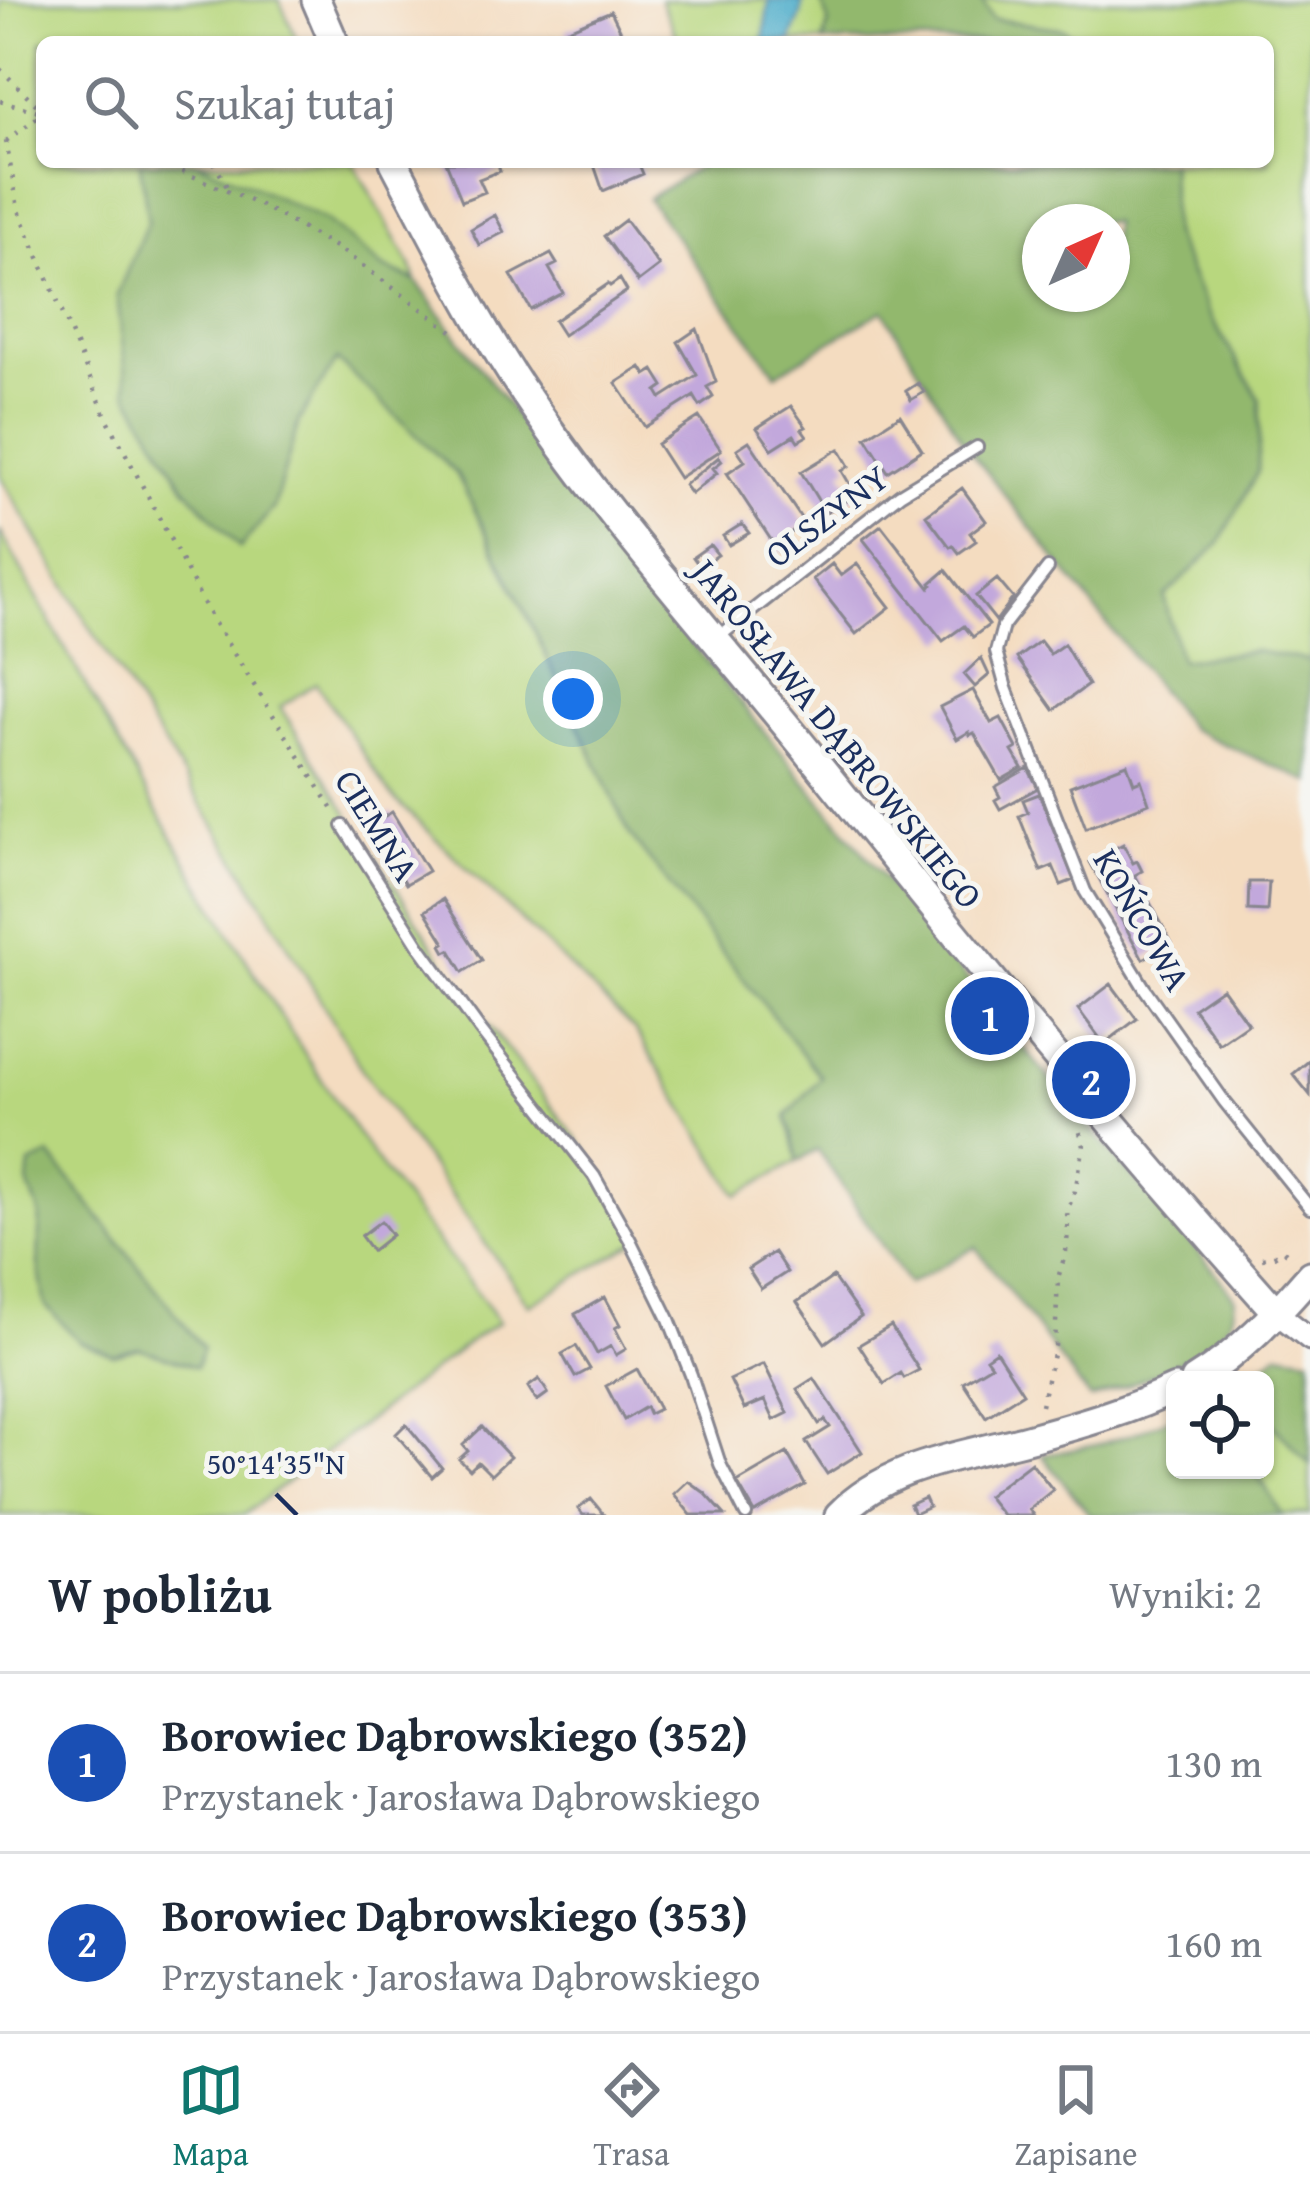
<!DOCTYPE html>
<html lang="pl">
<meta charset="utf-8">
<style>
:root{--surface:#fff;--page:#f2f2f3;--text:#1f2937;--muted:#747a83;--line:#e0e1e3;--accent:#0f766e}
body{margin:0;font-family:"Gentium Book Plus",serif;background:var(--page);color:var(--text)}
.controls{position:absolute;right:36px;bottom:36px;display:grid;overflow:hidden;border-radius:18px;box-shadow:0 3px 9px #0004}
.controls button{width:108px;height:108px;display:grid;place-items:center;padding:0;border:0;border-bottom:3px solid var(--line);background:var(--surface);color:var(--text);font:60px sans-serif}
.compass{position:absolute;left:1022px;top:204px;width:108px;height:108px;border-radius:50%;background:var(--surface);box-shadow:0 3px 9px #0004;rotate:45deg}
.you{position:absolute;left:573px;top:699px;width:42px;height:42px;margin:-30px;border:9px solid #fff;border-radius:50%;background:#1a73e8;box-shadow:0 0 0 18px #1a73e833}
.badge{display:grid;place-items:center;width:78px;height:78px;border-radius:50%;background:var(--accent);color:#fff;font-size:39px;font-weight:700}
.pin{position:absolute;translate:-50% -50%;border:6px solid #fff;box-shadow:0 3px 12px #0006}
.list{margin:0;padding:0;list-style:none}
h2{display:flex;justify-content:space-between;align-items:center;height:156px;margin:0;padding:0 48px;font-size:51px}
h2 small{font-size:39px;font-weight:400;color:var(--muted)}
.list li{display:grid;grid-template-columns:78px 1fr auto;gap:36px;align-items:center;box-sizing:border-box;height:180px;padding:0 48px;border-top:3px solid var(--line)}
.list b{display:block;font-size:45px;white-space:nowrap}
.list p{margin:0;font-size:39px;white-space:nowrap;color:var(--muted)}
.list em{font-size:39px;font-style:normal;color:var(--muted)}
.icon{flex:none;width:66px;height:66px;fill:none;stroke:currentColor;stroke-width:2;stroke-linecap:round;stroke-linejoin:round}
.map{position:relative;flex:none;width:1310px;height:1515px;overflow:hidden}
.search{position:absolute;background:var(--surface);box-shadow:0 3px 9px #0004;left:36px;right:36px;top:36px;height:132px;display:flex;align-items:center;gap:30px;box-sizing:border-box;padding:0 42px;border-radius:18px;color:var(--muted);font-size:45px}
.sheet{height:516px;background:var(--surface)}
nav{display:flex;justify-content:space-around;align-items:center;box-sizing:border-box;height:168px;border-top:3px solid var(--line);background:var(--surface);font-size:33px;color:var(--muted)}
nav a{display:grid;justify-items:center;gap:6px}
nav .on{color:var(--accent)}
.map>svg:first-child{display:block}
.green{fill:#b8d77e;stroke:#6a836e;stroke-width:3;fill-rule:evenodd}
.forest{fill:#92b86d;stroke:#567466;stroke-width:3;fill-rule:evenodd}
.water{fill:#4aabc9;stroke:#326d94;stroke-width:3}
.building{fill:#c2a8dc}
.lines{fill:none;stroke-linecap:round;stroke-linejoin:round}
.service-casing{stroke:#88868f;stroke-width:16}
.minor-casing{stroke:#88868f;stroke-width:27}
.tertiary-casing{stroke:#88868f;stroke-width:33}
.path{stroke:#88868f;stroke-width:4.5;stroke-dasharray:3 9;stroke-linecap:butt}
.service{stroke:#fff;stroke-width:10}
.minor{stroke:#fff;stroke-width:21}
.tertiary{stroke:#fff;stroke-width:27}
.ticks{fill:none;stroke:#1b2f5e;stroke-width:4.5}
.labels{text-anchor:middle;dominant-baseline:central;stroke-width:10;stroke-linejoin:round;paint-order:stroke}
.street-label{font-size:36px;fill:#1b2f5e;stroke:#f6f6f2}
.ticks-label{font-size:30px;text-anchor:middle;fill:#1b2f5e;stroke:#f6f6f2;stroke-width:10;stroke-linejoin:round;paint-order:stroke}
</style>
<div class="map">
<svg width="1310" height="1515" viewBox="0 0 1310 1515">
<rect width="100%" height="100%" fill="#f6f6f2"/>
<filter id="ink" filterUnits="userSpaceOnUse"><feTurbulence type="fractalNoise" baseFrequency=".00833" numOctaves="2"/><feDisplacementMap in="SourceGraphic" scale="24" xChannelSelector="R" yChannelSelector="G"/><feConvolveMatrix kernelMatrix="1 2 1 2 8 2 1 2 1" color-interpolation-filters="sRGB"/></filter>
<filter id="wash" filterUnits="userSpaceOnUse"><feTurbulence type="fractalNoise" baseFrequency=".004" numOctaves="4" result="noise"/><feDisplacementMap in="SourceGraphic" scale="48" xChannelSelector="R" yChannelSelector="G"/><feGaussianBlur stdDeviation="2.7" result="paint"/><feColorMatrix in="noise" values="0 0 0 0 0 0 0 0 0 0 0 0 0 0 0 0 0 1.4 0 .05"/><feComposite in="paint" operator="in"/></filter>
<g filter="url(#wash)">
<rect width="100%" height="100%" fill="#f4dcc0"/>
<path class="green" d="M0 0H279L298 42H42V162H140L149 221 117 295 274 507 299 420 337 359 457 474 536 634 630 835 821 1077 787 1116 798 1161 738 1195 635 1030 391 795 316 683 280 707 464 994 588 1153 641 1239 529 1305 363 1071 247 877 87 622 0 476Z
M660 0H820L829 22 823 42H679Z
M982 0H1310V661L1255 651 1180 660 1164 596 1219 544 1258 471 1260 401 1208 313 1172 233 1170 162H1268V42H1081L1064 29 992 19Z
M197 162H353L412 268 416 281 384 268 325 220Z
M0 531C112 735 227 940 357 1133 401 1198 452 1259 499 1322L480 1334 244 1515H0ZM40 1215 196 1366 139 1348 113 1355 38 1264Z
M1265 1415 1310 1465V1515H1282L1255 1470H1265Z"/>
<path class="forest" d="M820 0H982L992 19 1064 29 1081 42H823L829 22Z
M140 162H197L245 182 325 220 384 268 416 281 612 546 1075 1110 1213 1269 1235 1298C1234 1304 1234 1311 1232 1317 1217 1355 1126 1386 1090 1399L976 1247 908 1284 818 1150 798 1161 787 1116 821 1077 630 835 536 634 457 474 337 360 299 420 274 507 240 548 185 487 128 393 117 295 148 221Z
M707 162H1170L1172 233 1208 313 1260 400 1258 471 1219 544 1164 597 1180 660 1255 651 1310 661V782L1190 729 964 443 883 310 776 374 648 199ZM1040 222H1112V294H1040Z
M50 1155 203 1348 196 1367 139 1348 113 1355 80 1342 45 1305 38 1264 40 1215 28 1183 30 1164Z
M1279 1352 1310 1357V1465L1265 1415V1380H1244Z
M1175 1415V1470H1255L1282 1515H1090L1042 1455C1095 1447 1127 1439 1175 1415Z"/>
<path class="water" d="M769 0H802C804 19 793 27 791 42H763Z"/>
<g id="blocks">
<path class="building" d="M611 11 626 42H571L566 30Z
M446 162H497L500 171 479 179 485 192 462 201Z
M593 162H638L643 174 603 191Z
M495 215 504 232 479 245 471 229Z
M625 220 659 266 638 282 604 236Z
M551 254 557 264 549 268 563 293 531 310 511 275Z
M620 279 627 291 563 335 554 321 608 284 610 286Z
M697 329 716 382 707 387 713 397 700 406 694 396 645 427 616 383 641 367 646 375 654 370 664 386 657 391 661 398 697 375 678 342Z
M918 383 924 392 911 400 906 391Z
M791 406 806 427 802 429 807 436 798 441 794 435 772 449 757 428Z
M900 415 922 450 888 472 866 437Z
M699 417 721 450 679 478 657 444Z
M749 441 805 524 786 536 792 544 779 552 727 473 745 461 737 449Z
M839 449 849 466 842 471 856 495 826 513 801 472Z
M719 457 722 461 713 468 717 473 691 494 684 485Z
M962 488 986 521 970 533 976 541 959 553 953 545 950 547 926 515Z
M742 524 749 533 729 545 723 536Z
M881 525 930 588 932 585 931 583 946 570 989 625 973 637 964 626 943 641 863 539Z
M710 545 718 555 700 567 693 557Z
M832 564 841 576 857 564 890 607 856 634 813 579Z
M997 579 1013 598 996 621 976 596Z
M1040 641 1050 654 1064 644 1088 685 1054 710 1017 658Z
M981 658 989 675 975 687 964 674Z
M973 690 991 723 1001 718 1017 748 1012 751 1022 768 1001 780 974 733 970 735 969 732 957 739 940 707Z
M1127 764 1134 783 1141 780 1149 803 1086 828 1070 786Z
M1028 768 1038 788 1000 809 995 800 1000 797 995 787Z
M1039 794 1074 880 1061 885 1053 866 1041 871 1019 816 1028 812 1023 800Z
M392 812 428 871 406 884 384 847 380 849 376 843 380 840 371 824Z
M1123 844 1133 863 1137 861 1142 871 1135 875 1172 943 1143 959 1090 862Z
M1249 882H1269L1267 911 1248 910Z
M443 899 482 960 463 972 450 950 446 952 442 945 445 943 425 911Z
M1111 984 1137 1019 1104 1044 1078 1009Z
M1222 988 1248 1024 1219 1044 1193 1008Z
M1310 1060V1095L1293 1074Z
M381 1221 392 1235 372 1251 361 1236Z
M774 1252 787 1272 761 1289 748 1269Z
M833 1277 861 1317 825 1343 797 1302Z
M605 1297 620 1325 615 1328 626 1349 616 1355 611 1346 597 1354 575 1314Z
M891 1326 919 1370 904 1378 901 1373 884 1384 859 1345Z
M576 1346 590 1369 575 1377 562 1354Z
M996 1351 1023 1393 986 1417 963 1382 991 1365 986 1358Z
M764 1364 788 1413 774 1420 765 1400 744 1409 730 1380Z
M637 1369 659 1409 649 1414 646 1407 624 1420 606 1386Z
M814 1378 862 1452 827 1474 806 1442 830 1427 825 1420 819 1424 797 1389Z
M539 1379 548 1393 537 1401 528 1387Z
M406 1424 442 1468 432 1477 396 1434Z
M482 1427 510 1457 491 1475 478 1462 470 1470 459 1459 468 1451 463 1445Z
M787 1453 805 1485 755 1513 737 1482Z
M1031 1462 1053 1490 1029 1509 1033 1515H1002L987 1496Z
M688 1481 705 1493 725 1515H691L674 1494Z
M925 1498 929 1507 914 1514 910 1505Z
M591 1499 604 1515H583L578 1509Z"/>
</g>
</g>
<g filter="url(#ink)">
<use href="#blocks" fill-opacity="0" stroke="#88868f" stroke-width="3"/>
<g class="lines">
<g class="service-casing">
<path id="service" d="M1048 568 1003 626 996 652 1006 688 1085 891 1145 989 1224 1101 1310 1208
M716 639 900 494 977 447
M343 826 420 947 480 1030 594 1176 630 1240 669 1319 691 1375 720 1464 746 1515"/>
</g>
<g class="minor-casing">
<path id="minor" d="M1277 1313 1310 1339"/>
</g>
<g class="tertiary-casing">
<path id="tertiary" d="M316 0 334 42
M394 162C432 234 469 308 513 376 602 513 714 635 816 762 966 949 1117 1134 1277 1313
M1195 1380C1240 1353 1276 1314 1310 1275
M839 1515C890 1462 967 1456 1034 1437 1082 1424 1130 1410 1175 1389"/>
</g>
<path class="path" d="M0 69 42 110
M0 101 42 112
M6 141 18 208 106 416 212 619 334 811
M6 141 42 114
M160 162 262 206 341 250 452 331
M214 162 228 189
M1262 1258 1274 1256 1283 1250 1288 1255
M1041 1405 1055 1346 1058 1278 1066 1252 1068 1232 1067 1210 1074 1195 1084 1146 1079 1129"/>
<use href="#service" class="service"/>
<use href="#minor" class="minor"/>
<use href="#tertiary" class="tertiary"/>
</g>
</g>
<path class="ticks" d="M276 1494 297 1515"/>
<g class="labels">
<g class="street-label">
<text transform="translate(826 515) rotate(-37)">OLSZYNY</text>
<text transform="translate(838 733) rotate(51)">JAROSŁAWA DĄBROWSKIEGO</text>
<text transform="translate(378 825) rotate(58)">CIEMNA</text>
<text transform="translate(1143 919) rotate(60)">KOŃCOWA</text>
</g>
</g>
<g class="ticks-label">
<text x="276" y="1474">50°14'35"N</text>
</g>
</svg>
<div class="controls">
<button><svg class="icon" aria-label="locate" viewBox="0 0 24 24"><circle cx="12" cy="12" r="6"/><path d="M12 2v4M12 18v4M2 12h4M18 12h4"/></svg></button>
</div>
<svg class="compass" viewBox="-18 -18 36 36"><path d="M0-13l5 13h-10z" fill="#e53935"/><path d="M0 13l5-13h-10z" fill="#747a83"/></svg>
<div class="you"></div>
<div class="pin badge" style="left:990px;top:1016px;background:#1a4fb4">1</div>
<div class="pin badge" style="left:1091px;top:1080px;background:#1a4fb4">2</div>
<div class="search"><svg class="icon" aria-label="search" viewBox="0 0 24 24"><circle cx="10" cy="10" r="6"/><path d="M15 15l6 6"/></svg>Szukaj tutaj</div>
</div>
<section class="sheet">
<h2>W pobliżu<small>Wyniki: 2</small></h2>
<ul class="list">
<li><span class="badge" style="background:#1a4fb4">1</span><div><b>Borowiec Dąbrowskiego (352)</b><p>Przystanek · Jarosława Dąbrowskiego</p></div><em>130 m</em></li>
<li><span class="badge" style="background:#1a4fb4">2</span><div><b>Borowiec Dąbrowskiego (353)</b><p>Przystanek · Jarosława Dąbrowskiego</p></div><em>160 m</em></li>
</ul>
</section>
<nav>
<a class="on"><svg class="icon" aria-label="map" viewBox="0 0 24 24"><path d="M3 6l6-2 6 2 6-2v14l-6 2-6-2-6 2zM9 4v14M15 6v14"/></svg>Mapa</a>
<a><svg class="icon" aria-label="directions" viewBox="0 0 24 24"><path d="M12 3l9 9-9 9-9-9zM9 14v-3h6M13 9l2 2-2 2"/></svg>Trasa</a>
<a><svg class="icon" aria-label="saved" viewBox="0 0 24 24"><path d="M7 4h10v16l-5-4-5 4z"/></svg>Zapisane</a>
</nav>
